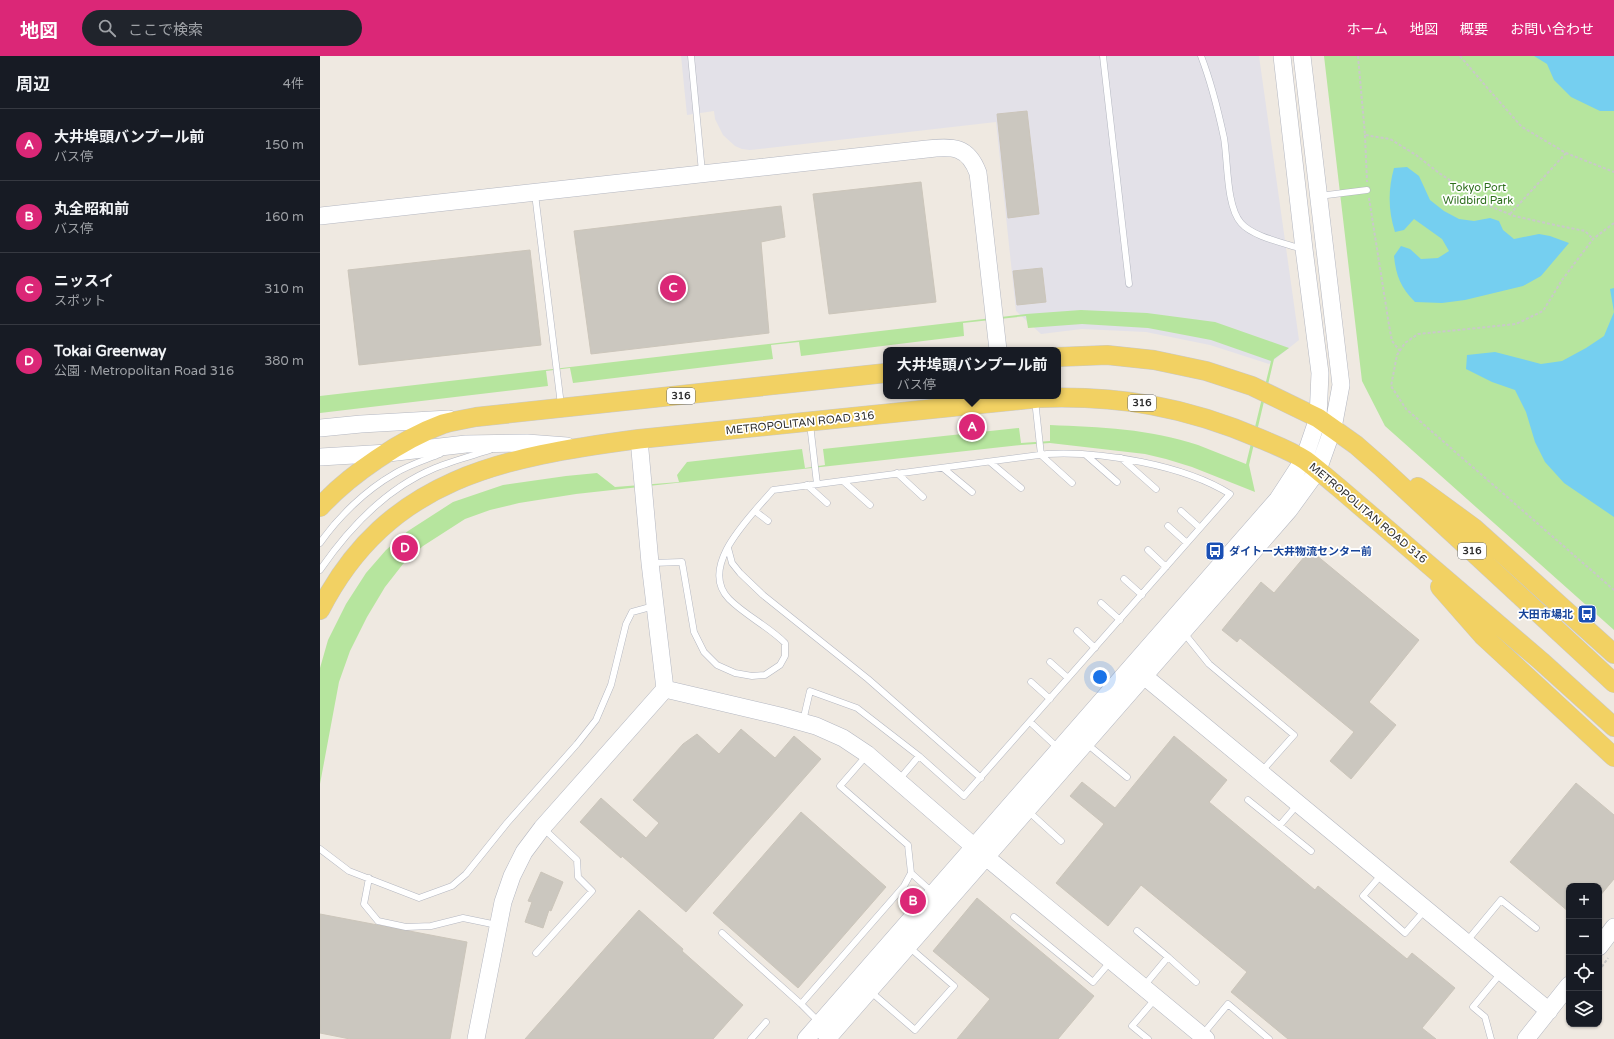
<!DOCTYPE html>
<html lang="ja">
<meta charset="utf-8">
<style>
:root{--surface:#171b24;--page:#20242c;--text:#f1f3f6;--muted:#9ea1a6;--line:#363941;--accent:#db2777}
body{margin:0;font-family:"Varela Round","Noto Sans JP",sans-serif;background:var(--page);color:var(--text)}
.controls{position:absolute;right:12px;bottom:12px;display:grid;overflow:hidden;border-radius:8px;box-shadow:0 1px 3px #0004}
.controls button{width:36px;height:36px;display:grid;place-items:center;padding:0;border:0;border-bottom:1px solid var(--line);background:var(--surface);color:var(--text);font:20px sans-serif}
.you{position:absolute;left:780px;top:621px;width:14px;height:14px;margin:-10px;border:3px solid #fff;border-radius:50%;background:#1a73e8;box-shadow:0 0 0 6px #1a73e833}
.badge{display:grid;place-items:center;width:26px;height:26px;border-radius:50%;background:var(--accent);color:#fff;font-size:13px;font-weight:700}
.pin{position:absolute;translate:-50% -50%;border:2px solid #fff;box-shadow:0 1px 4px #0006}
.popup{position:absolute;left:563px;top:291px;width:178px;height:52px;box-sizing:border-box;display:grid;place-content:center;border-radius:8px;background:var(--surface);filter:drop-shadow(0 1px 3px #0005);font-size:13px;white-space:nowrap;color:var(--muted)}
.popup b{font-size:15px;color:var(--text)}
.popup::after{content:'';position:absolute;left:50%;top:100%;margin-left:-8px;border:8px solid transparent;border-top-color:var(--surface)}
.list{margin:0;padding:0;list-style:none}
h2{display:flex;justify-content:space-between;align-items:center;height:52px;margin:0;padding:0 16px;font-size:17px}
h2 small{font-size:13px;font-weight:400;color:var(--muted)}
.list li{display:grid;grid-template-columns:26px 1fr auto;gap:12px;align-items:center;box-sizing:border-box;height:72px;padding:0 16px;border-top:1px solid var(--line)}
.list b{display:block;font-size:15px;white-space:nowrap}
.list p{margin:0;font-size:13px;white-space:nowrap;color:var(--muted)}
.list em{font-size:13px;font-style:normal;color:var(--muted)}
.icon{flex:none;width:22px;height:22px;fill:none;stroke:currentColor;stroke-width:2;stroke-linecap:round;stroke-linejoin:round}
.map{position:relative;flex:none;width:1294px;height:983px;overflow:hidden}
header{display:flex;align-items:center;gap:24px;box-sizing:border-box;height:56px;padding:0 20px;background:var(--accent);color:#fff}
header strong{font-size:19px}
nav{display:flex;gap:22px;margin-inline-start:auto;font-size:14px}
.search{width:280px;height:36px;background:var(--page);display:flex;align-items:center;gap:10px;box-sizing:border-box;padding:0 14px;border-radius:22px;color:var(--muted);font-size:15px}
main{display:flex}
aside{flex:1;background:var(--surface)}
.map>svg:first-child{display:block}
.industrial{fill:#e3e1e8}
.green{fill:#b6e59e}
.water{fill:#75cff0}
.building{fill:#cbc7bf;stroke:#cbc5ba}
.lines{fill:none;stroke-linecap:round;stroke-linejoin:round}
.lane-casing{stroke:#b4b7c1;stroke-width:7}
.secondary-casing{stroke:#b4b7c1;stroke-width:18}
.primary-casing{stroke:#c9c9c9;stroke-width:20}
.path{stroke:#c9c9c9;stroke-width:2;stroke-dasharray:3 2;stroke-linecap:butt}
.lane{stroke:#fff;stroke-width:6}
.secondary{stroke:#fff;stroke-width:17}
.primary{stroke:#f2d163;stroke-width:19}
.labels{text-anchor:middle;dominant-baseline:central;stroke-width:3.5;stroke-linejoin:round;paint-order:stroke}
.shield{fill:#fff;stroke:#6d6d6d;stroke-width:1}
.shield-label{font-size:10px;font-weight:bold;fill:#2e2e2e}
.park-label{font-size:11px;fill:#2c6e1b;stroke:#fff}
.street-label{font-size:11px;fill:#2e2e2e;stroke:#fff}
.transit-label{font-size:11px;font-weight:bold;fill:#164399;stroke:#fff;text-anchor:start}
</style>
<header>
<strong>地図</strong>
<div class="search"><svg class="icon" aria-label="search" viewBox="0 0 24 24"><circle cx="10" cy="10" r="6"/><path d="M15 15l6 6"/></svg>ここで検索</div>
<nav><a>ホーム</a><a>地図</a><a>概要</a><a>お問い合わせ</a></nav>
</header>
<main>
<aside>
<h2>周辺<small>4件</small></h2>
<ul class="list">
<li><span class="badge">A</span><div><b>大井埠頭バンプール前</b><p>バス停</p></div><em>150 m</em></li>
<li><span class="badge">B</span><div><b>丸全昭和前</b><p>バス停</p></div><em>160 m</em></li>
<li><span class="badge">C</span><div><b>ニッスイ</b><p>スポット</p></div><em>310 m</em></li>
<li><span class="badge">D</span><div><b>Tokai Greenway</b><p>公園 · Metropolitan Road 316</p></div><em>380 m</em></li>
</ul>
</aside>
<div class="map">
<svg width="1294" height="983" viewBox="0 0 1294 983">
<rect width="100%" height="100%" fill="#efe9e1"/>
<path class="industrial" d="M361 0H939L979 284 949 308 890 289 826 276 762 273 721 278 696 255 676 66 430 94 422 93 415 90 403 79 395 63 394 55 367 59Z"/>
<path class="green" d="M1004 0H1294V574L1065 370 1042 325Z
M761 254 827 257 895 266 969 292 954 303 929 409 935 436 872 411 846 403 825 398 730 387 701 389 256 438 199 447 170 454 145 463 103 490 83 508 65 531 47 561 30 595 19 626 0 728V612L8 584 26 548 46 517 66 494 88 475 133 446 183 429 246 420 277 417 295 431 359 426 357 419 367 406 482 393 485 412 505 409 503 393 699 372 701 387 730 385V369C779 371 831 373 878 389 894 395 910 402 926 408L951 305 891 284 828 272 762 268 708 272 706 260 643 267 644 280 481 300 479 286 451 289 453 303 253 327 250 312 226 315 228 330 0 357V340L706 258Z"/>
<path class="water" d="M1214 0H1294V55H1280L1251 41 1234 24 1227 8Z
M1087 111 1099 120 1110 144 1124 155 1139 163 1154 165 1170 162 1179 165 1183 174 1194 183 1219 178 1230 180 1249 187 1221 220 1203 230 1145 244 1122 247 1095 246C1081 232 1076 220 1074 200L1081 190 1090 193 1101 203 1118 202 1129 195 1122 183 1094 163 1084 174 1075 176C1068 154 1068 134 1074 112Z
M1294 232V461L1244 427 1225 406 1215 386 1206 356 1195 334 1172 326 1146 313 1147 299 1175 296 1221 308 1242 305 1266 292 1284 280 1294 256 1290 233Z"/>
<path class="building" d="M707 55 719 158 688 162 677 58Z
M601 126 616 246 509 258 493 138Z
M461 150 465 181 441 186 449 277 271 298 254 175Z
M210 194 221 289 39 309 28 214Z
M722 212 726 246 697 249 693 215Z
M990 494 1099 584 1049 646 1076 669 1031 723 1010 705 1034 676 920 582 917 586 902 574 941 526 954 537Z
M421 673 455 702 474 680 501 703 366 856 302 800 301 802 260 766 281 742 326 782 339 767 313 744 363 688 377 678 399 698Z
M854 680 907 724 889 746 995 834 998 830 1087 903 1092 897 1135 932 1102 972 1116 983H968L911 936 927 916 821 829 788 870 736 827 784 768 750 740 762 726 795 752Z
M1256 727 1294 759V823L1279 841V830H1249V856L1190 806Z
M481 756 566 831 478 932 393 857Z
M221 816 243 826 231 855 229 854 223 872 205 866 212 846 208 845Z
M657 842 774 940 738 983H637L670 943 613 895Z
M319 854 363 893 362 895 423 949 393 983H205Z
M0 858 147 886 130 983H30L0 977Z"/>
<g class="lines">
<g class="lane-casing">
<path id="lane" d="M371 0 382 116
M783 0 809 228
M881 0C891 26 898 54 904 82 908 105 906 150 921 167 933 181 965 187 982 193
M215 138 241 349
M999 140 1047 134
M715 344 721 399 752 427
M490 368 497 428
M766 399 797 426
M801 402 836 433
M670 406 701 432
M623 412 652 436
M577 417 603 441
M523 425 550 449
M487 429 507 447
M435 455 448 465
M861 455 880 472
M848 470 867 487
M0 487C19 460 46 434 74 418 88 409 105 404 120 398
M408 492 412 507 420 517 443 539 548 623 661 722
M828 494 846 511
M332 507 362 506 374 576 384 596 397 609 415 617 432 620 445 619 460 609 465 600V587C448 570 426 560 409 543 377 510 432 459 453 434L727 398C781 395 864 409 910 438L644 740 599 700 537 652 490 635 483 665
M0 514C29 472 66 432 115 412 132 405 151 400 170 394
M804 523 822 539
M781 547 800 564
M757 575 775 592
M864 577 889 608 974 679 942 715
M730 606 748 622
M711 626 730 643
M710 666 738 692
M767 688 807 721
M547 699 520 730 588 789 591 817 612 836
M578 725 599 700
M928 744 991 795
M708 755 741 785
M960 769 978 748
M0 793 29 815 99 842 132 830 146 818 187 767 257 688 276 664 291 629 306 568 312 556 334 550
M1062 818 1043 840 1085 877 1105 854
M49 822 44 848 58 865 86 871 111 870 143 862 177 869
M694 861 773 926 790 906
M817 875 848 901
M402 877 481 948
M1147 885 1181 844 1216 872
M216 897 272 835 258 821 257 804 224 773
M824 930 848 901 876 926
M551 936 595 974 634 930 589 891
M499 966 481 948 584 830 591 817
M883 978 908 948 949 983
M431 983 446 966
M828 983 812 970 836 942
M1171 983 1165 961 1153 951 1181 917"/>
</g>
<g class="secondary-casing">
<path id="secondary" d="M0 160 607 93C633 90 648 90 658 117L678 294
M0 372 41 368 129 363
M0 401 68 397 146 388 207 387 247 390
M824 620 1229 955
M345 633 460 660 496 670 523 682 547 698 666 801 886 983
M1279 891 1294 871
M156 983 183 846 192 820 204 796 222 772 345 633 330 507 319 383
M486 983 958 443 984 403 998 362 1000 317 984 193 962 0
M507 983 969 454 998 414 1013 372 1021 329 982 0
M1206 983 1249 929"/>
</g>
<g class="primary-casing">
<path id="primary" d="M738 301 787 299 834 304 886 315 932 330 998 362 1036 389 1060 410 1294 627
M1098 431 1154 472 1294 598
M0 451C29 419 82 383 123 368 134 365 145 363 156 361L566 317
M1120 531 1163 580 1294 701
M0 554C68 421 184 401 319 383L719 342C799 339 867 351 941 383 955 389 971 395 985 404 996 412 1007 422 1018 431L1221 605 1294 671"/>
</g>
<path class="path" d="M1038 0 1045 79 1070 83 1096 99 1119 117 1167 149 1194 160 1235 169 1265 175 1273 183
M1140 0 1170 35 1202 71 1246 97 1294 116
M1045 79 1047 126
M1049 142 1069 269 1072 285 1080 295
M1190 158 1246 97
M1294 167 1273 183 1242 224 1223 255 1196 268 1098 278 1085 287 1077 299 1071 330 1086 353 1294 534
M1279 915 1288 902"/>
<use href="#lane" class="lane"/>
<use href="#secondary" class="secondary"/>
<use href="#primary" class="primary"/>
</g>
<defs>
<g id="bus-square" transform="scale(1)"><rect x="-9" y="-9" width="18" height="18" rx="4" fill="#1a4fb4" stroke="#fff"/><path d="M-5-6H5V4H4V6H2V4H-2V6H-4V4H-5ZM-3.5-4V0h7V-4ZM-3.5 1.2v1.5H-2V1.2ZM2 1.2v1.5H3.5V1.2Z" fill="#fff"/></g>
</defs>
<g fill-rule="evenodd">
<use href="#bus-square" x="895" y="495"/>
<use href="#bus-square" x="1267" y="558"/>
</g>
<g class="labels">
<g class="shield">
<rect x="347" y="332" width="28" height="16" rx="3"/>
<rect x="808" y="339" width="28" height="16" rx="3"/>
<rect x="1138" y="487" width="28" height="16" rx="3"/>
</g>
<g class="shield-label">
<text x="361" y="340">316</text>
<text x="822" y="347">316</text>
<text x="1152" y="495">316</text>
</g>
<g class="park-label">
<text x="1158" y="131">Tokyo Port<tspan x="1158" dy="13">Wildbird Park</tspan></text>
</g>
<g class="street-label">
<text transform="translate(480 367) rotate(-6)">METROPOLITAN ROAD 316</text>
<text transform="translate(1048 457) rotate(40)">METROPOLITAN ROAD 316</text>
</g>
<g class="transit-label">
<text x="909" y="495">ダイトー大井物流センター前</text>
<text x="1253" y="558" text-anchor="end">大田市場北</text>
</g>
</g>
</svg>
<div class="controls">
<button>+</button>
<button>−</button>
<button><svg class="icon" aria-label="locate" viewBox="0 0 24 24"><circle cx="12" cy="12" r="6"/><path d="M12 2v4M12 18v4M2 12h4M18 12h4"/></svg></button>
<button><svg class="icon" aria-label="layers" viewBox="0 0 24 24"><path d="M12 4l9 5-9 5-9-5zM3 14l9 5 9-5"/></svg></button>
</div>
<div class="you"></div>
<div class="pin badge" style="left:652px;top:371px">A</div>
<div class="popup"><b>大井埠頭バンプール前</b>バス停</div>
<div class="pin badge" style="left:593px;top:845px">B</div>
<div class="pin badge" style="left:353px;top:232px">C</div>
<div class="pin badge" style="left:85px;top:492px">D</div>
</div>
</main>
